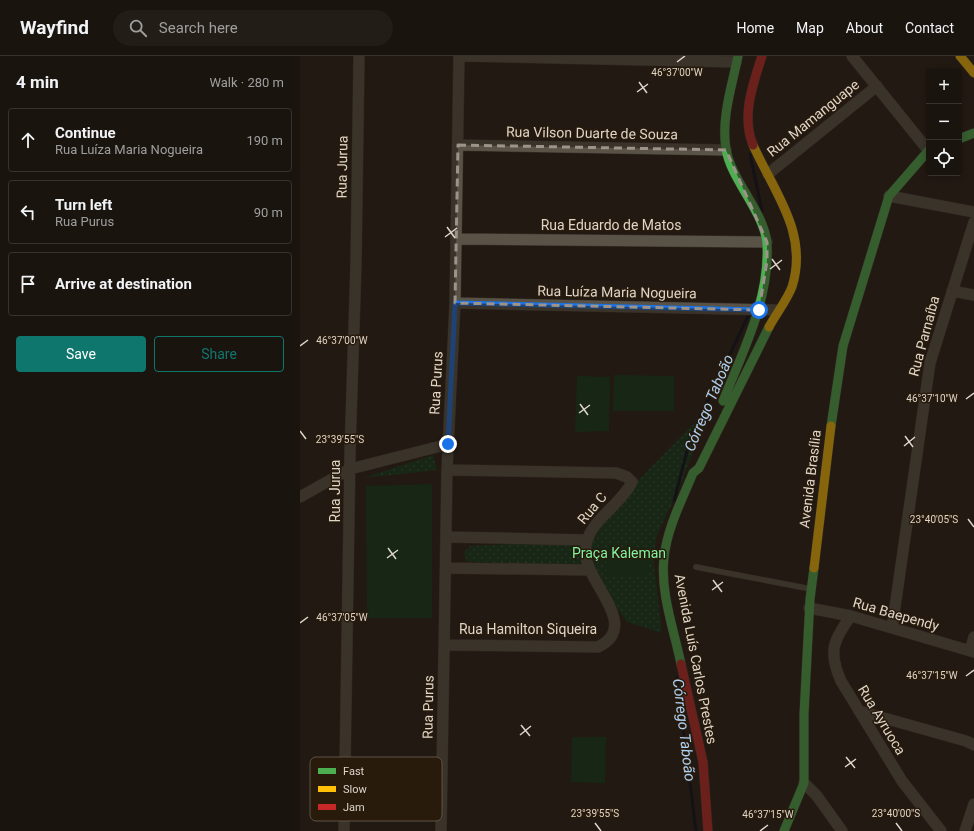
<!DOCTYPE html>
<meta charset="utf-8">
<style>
:root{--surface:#1a140e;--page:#231d17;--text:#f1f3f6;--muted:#9f9e9e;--line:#38332e;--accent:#0f766e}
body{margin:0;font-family:Roboto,sans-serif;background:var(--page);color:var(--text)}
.controls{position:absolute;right:12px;top:12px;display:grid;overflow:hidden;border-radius:4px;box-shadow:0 2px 6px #0003}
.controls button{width:36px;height:36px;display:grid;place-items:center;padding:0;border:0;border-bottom:1px solid var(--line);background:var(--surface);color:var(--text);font:20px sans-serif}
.stop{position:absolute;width:12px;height:12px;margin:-9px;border:3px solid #1a73e8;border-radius:50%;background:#fff}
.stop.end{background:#1a73e8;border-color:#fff;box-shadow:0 1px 4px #0008}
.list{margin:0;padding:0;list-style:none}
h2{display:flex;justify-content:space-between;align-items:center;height:52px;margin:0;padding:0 16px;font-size:17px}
h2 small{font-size:13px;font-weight:400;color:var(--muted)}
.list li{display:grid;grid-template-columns:26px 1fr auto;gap:12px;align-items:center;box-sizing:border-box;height:64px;margin:0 8px 8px;padding:0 8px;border:1px solid var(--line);border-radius:4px}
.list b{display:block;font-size:15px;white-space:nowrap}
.list p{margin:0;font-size:13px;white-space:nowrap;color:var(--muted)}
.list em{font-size:13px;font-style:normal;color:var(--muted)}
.actions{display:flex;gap:8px;padding:12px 16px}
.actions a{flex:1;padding:9px 0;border:1px solid var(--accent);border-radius:4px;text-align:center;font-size:14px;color:var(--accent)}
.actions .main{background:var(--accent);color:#fff}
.icon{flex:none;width:22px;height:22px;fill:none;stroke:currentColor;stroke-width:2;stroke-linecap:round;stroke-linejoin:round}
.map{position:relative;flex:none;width:674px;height:775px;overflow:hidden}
header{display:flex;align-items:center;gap:24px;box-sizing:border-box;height:56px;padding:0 20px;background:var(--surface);border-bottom:1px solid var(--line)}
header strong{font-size:19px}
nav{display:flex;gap:22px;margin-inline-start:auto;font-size:14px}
.search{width:280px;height:36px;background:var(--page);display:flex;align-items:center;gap:10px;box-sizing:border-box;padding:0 14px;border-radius:22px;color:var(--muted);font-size:15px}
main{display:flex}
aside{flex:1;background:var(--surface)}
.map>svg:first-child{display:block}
.park{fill:url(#park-dots)}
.garden{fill:#0a371a}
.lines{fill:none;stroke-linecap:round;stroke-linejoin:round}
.stream{stroke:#030b1d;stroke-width:3}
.lane-casing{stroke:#3b342e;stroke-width:6}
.street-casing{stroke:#3b342e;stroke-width:12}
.fast-casing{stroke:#3b342e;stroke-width:10}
.slow-casing{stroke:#3b342e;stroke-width:10}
.jam-casing{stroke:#3b342e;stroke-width:10}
.lane{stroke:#585346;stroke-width:5.5}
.street{stroke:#585346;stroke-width:11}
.fast{stroke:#4caf50;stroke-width:9}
.slow{stroke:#ffc107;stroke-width:9}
.jam{stroke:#c62828;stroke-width:9}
.route{stroke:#1a73e8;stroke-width:5}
.marked{fill:none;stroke:#9c948a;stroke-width:3;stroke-dasharray:8 5;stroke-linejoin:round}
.ticks{fill:none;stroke:#ded5cb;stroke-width:1.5}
.labels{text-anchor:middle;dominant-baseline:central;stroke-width:3;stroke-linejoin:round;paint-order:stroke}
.street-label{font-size:14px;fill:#ded5cb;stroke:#281b0c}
.park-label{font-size:14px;fill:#7ff4a1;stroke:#281b0c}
.water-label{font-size:15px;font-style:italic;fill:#add0f4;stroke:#281b0c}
.key{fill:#281b0c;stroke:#5f5345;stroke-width:1}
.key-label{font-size:11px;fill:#ded5cb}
.ticks-label{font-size:10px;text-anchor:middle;fill:#ded5cb;stroke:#281b0c;stroke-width:3;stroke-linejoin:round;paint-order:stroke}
</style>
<header>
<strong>Wayfind</strong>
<div class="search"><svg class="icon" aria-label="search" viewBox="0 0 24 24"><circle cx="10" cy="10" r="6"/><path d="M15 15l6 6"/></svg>Search here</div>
<nav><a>Home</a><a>Map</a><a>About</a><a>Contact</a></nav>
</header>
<main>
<aside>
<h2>4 min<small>Walk · 280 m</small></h2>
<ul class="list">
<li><svg class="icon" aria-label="ahead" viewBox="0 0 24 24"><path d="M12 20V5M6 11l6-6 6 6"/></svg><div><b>Continue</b><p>Rua Luíza Maria Nogueira</p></div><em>190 m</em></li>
<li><svg class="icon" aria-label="left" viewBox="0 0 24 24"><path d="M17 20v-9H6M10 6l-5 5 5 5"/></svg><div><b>Turn left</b><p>Rua Purus</p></div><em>90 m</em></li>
<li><svg class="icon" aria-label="arrive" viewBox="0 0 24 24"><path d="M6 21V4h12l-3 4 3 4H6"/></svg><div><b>Arrive at destination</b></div></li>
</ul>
<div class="actions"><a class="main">Save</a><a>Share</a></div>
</aside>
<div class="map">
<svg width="674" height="775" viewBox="0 0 674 775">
<defs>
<pattern id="park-dots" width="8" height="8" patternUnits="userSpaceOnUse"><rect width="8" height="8" fill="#0a371a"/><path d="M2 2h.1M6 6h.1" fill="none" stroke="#2d533a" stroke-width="1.8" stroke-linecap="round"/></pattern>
</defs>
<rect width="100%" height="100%" fill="#221a12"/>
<path class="park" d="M410 351 379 433 357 479 353 501 362 577 327 566 288 514 166 505 164 496 170 490 286 484 304 459Z
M133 399 137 414 63 422Z"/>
<path class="garden" d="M314 319 374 320V355H313Z
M277 320 310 321 309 375 275 376Z
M132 428V562H67L66 430Z
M306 493H348V519H306Z
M272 681H306L305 727 271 726Z"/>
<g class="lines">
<path class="stream" d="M450 98 462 155
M374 445 391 380 450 256
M377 622 396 775"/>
<g class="lane-casing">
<path id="lane" d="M396 511 511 533"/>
</g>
<g class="street-casing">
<path id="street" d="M164 0 436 6
M552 0 628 94
M158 89 426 94
M468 118 577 30
M589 140 674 156
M156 183 467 186
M652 235 674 239
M155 247 478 254
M0 441 50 413 149 388
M146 481 286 484
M146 512 288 514
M509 552 551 560 674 596
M551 560C533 584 528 596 541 625L602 725 641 775
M592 572 630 307 674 166
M145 589 298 591C340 571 290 530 286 501 281 467 319 453 332 426L327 421 316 417 147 414
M670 595 674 581
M559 655 666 685 674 689
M504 727 517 740 542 775
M44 775 50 396 56 207 59 0
M141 775 147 414 155 247 159 0
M665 775 674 748"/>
</g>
<g class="fast-casing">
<path id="fast" d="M659 83 674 77
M423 345C443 295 470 243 467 188 465 157 431 124 426 93 421 62 432 30 438 0
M531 370 543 290 589 140 629 94
M381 608C374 574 360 536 364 502 367 472 382 444 393 417L399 412 469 271
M484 775 504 727V658L510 543 514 512"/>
</g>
<g class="slow-casing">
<path id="slow" d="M660 0 674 17
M453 89C474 136 509 177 492 231 487 244 476 258 469 271
M514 512 531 370"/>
</g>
<g class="jam-casing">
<path id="jam" d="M453 89C441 60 453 28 462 0
M381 608 403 706 408 775"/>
</g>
<use href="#lane" class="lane"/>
<use href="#street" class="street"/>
<use href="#fast" class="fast"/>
<use href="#slow" class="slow"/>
<use href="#jam" class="jam"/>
</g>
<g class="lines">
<path class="route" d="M148 388 155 247 459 254"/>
</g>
<path d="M0 0H674V775H0ZM158 89 426 94 467 186V205L459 254 155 247Z" fill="#221a12" fill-opacity=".55" fill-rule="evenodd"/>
<path class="marked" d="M158 89 426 94 467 186V205L459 254 155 247Z"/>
<path class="ticks" d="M377 6 385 0M339 26 347 37M337 36 348 28M147 171 155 182M145 181 157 172M472 203 480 214M470 213 482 204M0 290 8 284M666 343 674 337M280 348 288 359M279 357 290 349M0 375 6 383M605 380 613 391M604 390 615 381M668 463 674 471M88 492 96 503M87 502 98 494M413 524 422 536M412 534 423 526M0 567 8 561M666 620 674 614M221 669 230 680M220 679 231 670M546 701 555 712M545 711 556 703M295 767 301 775M596 767 602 775M460 775 468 769"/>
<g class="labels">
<g class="street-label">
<text transform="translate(513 62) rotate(-39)">Rua Mamanguape</text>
<text transform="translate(292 77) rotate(1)">Rua Vilson Duarte de Souza</text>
<text transform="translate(42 111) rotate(-89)">Rua Jurua</text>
<text x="311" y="169">Rua Eduardo de Matos</text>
<text transform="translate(317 236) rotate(1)">Rua Luíza Maria Nogueira</text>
<text transform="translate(624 280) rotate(-75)">Rua Parnaíba</text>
<text transform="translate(136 327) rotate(-87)">Rua Purus</text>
<text transform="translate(510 423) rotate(-83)">Avenida Brasília</text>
<text transform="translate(35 435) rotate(-90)">Rua Jurua</text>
<text transform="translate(292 452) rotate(-50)">Rua C</text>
<text transform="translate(596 558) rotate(16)">Rua Baependy</text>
<text x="228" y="573">Rua Hamilton Siqueira</text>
<text transform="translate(396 603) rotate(79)">Avenida Luís Carlos Prestes</text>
<text transform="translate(128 651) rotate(-89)">Rua Purus</text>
<text transform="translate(582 664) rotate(59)">Rua Ayruoca</text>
</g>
<g class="park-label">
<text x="319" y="497">Praça Kaleman</text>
</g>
<g class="water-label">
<text transform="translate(409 347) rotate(-67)">Córrego Taboão</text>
<text transform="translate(384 674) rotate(83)">Córrego Taboão</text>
</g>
</g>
<rect x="10" y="701" width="132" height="64" rx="6" class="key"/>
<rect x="18" y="712" width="18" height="6" fill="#4caf50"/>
<rect x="18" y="730" width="18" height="6" fill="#ffc107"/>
<rect x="18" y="748" width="18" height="6" fill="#c62828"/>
<g class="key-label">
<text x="43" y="719">Fast</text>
<text x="43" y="737">Slow</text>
<text x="43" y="755">Jam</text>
</g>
<g class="ticks-label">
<text x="377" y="20">46°37'00"W</text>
<text x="42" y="288">46°37'00"W</text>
<text x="632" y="346">46°37'10"W</text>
<text x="40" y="387">23°39'55"S</text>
<text x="634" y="467">23°40'05"S</text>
<text x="42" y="565">46°37'05"W</text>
<text x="632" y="623">46°37'15"W</text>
<text x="295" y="761">23°39'55"S</text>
<text x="596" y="761">23°40'00"S</text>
<text x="468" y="762">46°37'15"W</text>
</g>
</svg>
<div class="controls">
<button>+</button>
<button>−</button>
<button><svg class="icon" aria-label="locate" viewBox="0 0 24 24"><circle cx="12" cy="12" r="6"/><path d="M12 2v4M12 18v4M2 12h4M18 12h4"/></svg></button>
</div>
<div class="stop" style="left:459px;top:254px"></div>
<div class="stop end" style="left:148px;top:388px"></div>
</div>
</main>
